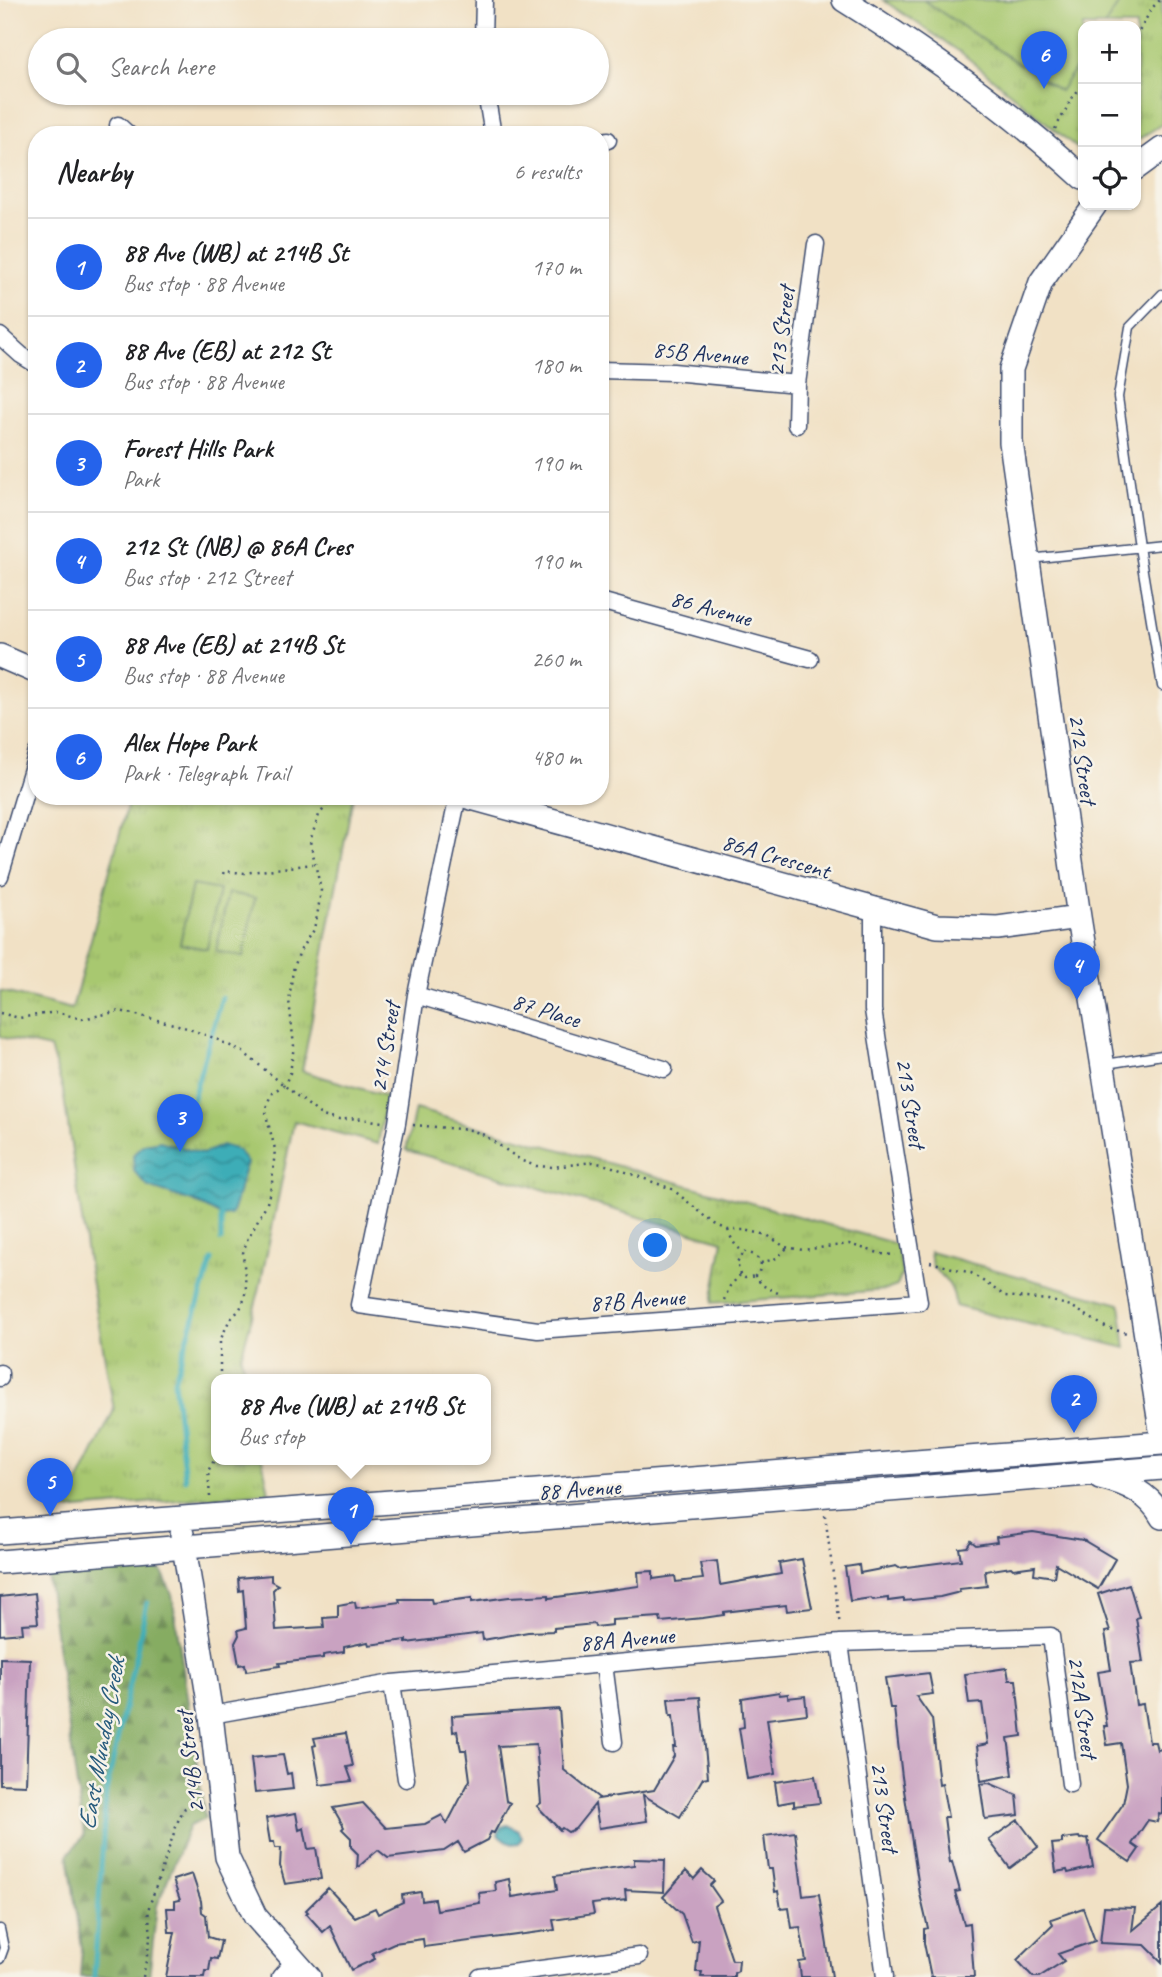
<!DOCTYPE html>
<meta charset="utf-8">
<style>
:root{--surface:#fff;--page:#f6f6f6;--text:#202124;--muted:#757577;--line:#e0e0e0;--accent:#2563eb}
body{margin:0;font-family:Caveat,sans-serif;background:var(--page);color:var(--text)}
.controls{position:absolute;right:21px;top:21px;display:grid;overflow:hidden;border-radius:14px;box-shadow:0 2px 5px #0004}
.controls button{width:63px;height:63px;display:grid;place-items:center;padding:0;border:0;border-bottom:2px solid var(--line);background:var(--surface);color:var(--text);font:35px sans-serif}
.you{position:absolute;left:656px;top:1246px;width:24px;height:24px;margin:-18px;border:5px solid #fff;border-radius:50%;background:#1a73e8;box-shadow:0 0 0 10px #1a73e833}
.badge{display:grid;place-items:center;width:46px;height:46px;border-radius:50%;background:var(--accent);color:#fff;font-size:23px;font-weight:700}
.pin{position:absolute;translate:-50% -58px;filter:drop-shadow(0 2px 4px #0008)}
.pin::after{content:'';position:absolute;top:37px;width:24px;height:21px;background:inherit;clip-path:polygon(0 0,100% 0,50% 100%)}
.popup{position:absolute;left:211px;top:1374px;width:280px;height:91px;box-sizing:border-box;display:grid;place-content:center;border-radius:14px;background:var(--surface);filter:drop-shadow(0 2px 5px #0005);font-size:23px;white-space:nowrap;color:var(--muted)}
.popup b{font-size:26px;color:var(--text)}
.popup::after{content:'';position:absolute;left:50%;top:100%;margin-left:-14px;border:14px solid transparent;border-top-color:var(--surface)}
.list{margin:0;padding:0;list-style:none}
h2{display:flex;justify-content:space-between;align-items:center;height:91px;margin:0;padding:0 28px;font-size:30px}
h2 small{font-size:23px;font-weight:400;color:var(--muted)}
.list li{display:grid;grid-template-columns:46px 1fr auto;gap:21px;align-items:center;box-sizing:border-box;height:98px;padding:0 28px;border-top:2px solid var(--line)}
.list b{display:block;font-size:26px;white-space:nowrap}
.list p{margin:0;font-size:23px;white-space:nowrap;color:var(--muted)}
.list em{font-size:23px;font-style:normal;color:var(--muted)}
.icon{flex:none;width:38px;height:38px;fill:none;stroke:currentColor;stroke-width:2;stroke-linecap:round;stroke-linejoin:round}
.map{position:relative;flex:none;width:1162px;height:1977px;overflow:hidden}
.search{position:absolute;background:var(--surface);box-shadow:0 2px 5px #0004;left:28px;top:28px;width:581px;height:77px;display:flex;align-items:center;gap:18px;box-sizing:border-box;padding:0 24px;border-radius:38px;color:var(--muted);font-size:26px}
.panel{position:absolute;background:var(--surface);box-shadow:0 2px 5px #0004;left:28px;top:126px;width:581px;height:679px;border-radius:28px}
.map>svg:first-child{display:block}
.forest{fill:url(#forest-firs);stroke:#506e60;stroke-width:2}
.park{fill:url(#park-tufts);stroke:#627c67;stroke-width:2}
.pitch{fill:#a8c870;stroke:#627c67;stroke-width:2}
.water{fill:url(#water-waves);stroke:#2c6e8a;stroke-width:2}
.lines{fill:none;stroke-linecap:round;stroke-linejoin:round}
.stream{stroke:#3cadb7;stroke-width:5}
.building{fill:#c9a2c1}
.lane-casing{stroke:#3b4a6d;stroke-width:11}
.street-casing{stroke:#3b4a6d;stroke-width:19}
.secondary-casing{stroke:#3b4a6d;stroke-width:26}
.path{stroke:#3b4a6d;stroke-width:2.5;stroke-dasharray:2 5;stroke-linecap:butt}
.lane{stroke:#fff;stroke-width:8}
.street{stroke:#fff;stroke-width:16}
.secondary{stroke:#fff;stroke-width:23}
.labels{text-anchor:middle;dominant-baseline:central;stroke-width:5;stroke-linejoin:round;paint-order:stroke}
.street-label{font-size:24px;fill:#1b2f5e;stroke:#f7f3e8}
.water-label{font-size:26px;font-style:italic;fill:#275b7d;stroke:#f7f3e8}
</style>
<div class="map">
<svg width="1162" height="1977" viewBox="0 0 1162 1977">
<defs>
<pattern id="forest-firs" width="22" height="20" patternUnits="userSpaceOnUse" patternTransform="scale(1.75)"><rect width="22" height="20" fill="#86ac62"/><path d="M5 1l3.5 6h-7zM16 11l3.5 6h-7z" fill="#6d8c54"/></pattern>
<pattern id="park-tufts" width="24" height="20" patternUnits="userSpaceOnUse" patternTransform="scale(1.75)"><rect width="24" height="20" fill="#a8c870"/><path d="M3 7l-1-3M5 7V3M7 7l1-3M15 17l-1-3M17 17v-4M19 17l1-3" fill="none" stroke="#90ac63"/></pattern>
<pattern id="water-waves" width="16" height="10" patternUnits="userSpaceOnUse" patternTransform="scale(1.75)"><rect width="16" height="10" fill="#3cadb7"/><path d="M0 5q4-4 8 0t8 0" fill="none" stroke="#328d98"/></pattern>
</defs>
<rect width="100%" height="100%" fill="#f7f3e8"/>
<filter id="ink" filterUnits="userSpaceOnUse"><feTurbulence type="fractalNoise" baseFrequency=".0143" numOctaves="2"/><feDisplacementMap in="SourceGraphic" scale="14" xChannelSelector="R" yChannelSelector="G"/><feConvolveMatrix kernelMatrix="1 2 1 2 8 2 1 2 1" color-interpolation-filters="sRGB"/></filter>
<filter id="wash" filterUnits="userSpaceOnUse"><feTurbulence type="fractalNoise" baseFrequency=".00686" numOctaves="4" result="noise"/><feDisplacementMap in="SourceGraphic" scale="28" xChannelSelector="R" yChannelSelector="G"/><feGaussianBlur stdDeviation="1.57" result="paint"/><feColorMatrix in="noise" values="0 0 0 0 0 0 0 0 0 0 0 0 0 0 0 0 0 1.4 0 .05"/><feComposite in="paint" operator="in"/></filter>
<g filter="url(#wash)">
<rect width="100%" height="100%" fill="#f1e1c5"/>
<path class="forest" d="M152 1568 162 1571 172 1594 205 1819 189 1826 157 1906 149 1977H80L82 1948 68 1855 84 1836 47 1574Z"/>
<path class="park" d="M883 0H1162V124L1136 141V26H1083V153L963 54Z
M130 796H353L302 1071 386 1096 378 1144 294 1121 259 1291 241 1357 246 1379H216V1459H262L269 1492 65 1510 114 1410 89 1268 63 1090 50 1048 0 1037V991L72 1009Z
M415 1109 897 1244 902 1273 897 1286 886 1290 712 1303 723 1241 406 1150Z
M930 1252 1120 1304 1126 1348 955 1306C955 1288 946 1278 932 1267Z"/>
<path class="pitch" d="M923 0H1121L1104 26H1083V57L1060 91Z
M192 885 219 890 207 949 180 944Z
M228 893 255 898 243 957 216 951Z"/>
<path class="water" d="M160 1141 203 1154 222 1145 238 1150 247 1163C240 1180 238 1198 231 1215L221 1216 195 1202 148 1187 134 1171 133 1155 144 1144Z
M507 1825 519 1831 522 1838 519 1843 512 1844 498 1835 500 1827Z"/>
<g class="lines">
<path class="stream" d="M179 1146 222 997
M221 1240V1216
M185 1479 174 1381 212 1260
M94 1977 106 1792 147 1603"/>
</g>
<g id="blocks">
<path class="building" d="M1033 1532 1083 1540 1115 1559 1098 1589 1056 1564 1054 1577 1034 1574 1035 1566 1013 1569 1011 1567 985 1571 987 1586 959 1589 960 1592 940 1597 904 1601V1599L888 1601V1598L873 1600 871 1598 850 1601 845 1567 859 1565 860 1573 896 1566 899 1568 961 1560 959 1548 967 1547 971 1541 976 1545 997 1542 996 1537Z
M802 1559 812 1608 787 1611 786 1605 724 1612V1615L703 1618 661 1622 660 1617 612 1620V1625L595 1627 594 1624 554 1628V1631L528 1632 483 1640 482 1633 406 1643V1640L369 1645 368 1642 344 1647V1652L323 1655V1658L279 1663 280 1666 246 1671 245 1664 239 1665 235 1643 239 1635 238 1630 246 1628 243 1590 239 1591 238 1578 271 1575V1581L278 1585 273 1590 276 1630 324 1627 323 1618 338 1617V1605L355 1602 356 1608 400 1602 399 1599H431L432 1603 472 1598V1602L509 1597 549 1595V1598L639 1586 638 1572 653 1571V1579L675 1576 676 1582 703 1579 700 1563 717 1561 720 1585 781 1574 779 1563Z
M1129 1584 1139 1617 1136 1618 1143 1662 1130 1663 1136 1705 1143 1704 1149 1742H1155L1157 1750 1162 1749V1814L1159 1813 1157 1822 1148 1820 1132 1844 1139 1849 1130 1862 1098 1840 1123 1804 1127 1784 1121 1743 1107 1745 1104 1726H1107L1098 1672 1111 1670 1105 1632 1110 1631 1098 1594Z
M35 1593 38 1623 22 1624 23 1633 0 1635V1597Z
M0 1658 30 1659 26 1785 0 1784Z
M1007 1668 1009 1680H1016L1022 1736 1008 1738 1013 1775 981 1781 977 1746 988 1744 982 1703 969 1704 965 1674Z
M929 1673 933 1694 916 1696 932 1719 939 1785 942 1784 948 1817H944L950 1863 952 1862 960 1891 955 1892 964 1924 970 1923 974 1977H931L924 1943V1929L928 1928 920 1894 902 1777 894 1708H890L885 1678Z
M779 1692 780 1695 788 1694V1698L805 1696 807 1714 767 1719 775 1774 747 1779 739 1728 744 1727 742 1698Z
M700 1697 708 1777 703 1778 680 1817 643 1795 647 1821 599 1828 595 1804 575 1829 568 1832 562 1828 560 1830 537 1806 541 1803 536 1744 498 1746 506 1801 510 1803 494 1833 491 1832 487 1840 464 1852 458 1842 444 1851 388 1858 378 1850 357 1868 358 1854 351 1847V1838L342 1829 344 1827 333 1808 363 1803 386 1828 425 1824 442 1815 447 1824 470 1780 466 1750H461L457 1731 453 1732 452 1716 559 1709 564 1770 599 1798 598 1799 654 1790 674 1756 673 1747H676L673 1716H670L668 1699Z
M346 1733 353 1766 347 1767 352 1781 320 1785 313 1746 316 1745 314 1738Z
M283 1755 287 1774 291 1773 293 1789 255 1793 251 1758Z
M815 1776 820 1803 794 1806V1801L778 1804 775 1782Z
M989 1783 1017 1795 1019 1815 985 1819 980 1784Z
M296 1813 299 1830 304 1828 308 1849 316 1848 321 1879 285 1884 280 1866 281 1848H275L274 1842H270L266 1818Z
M1018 1820 1038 1847 1010 1868 989 1840Z
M795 1832 803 1896 819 1894 832 1977H801L799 1962 806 1961 800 1927 792 1928 789 1908 781 1909 778 1891 775 1892 772 1869H768L764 1836Z
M1079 1837 1080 1839 1088 1838 1093 1867 1068 1873 1067 1870 1056 1872 1052 1844 1062 1843V1839Z
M634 1859 665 1860 664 1892 625 1890 626 1900 592 1904 594 1914 553 1920 555 1930 424 1947 423 1939 394 1943 372 1953 375 1959 351 1970 330 1926 323 1932 306 1913 308 1912 306 1910 328 1888 355 1917 375 1908 378 1914 403 1902 402 1895 421 1892 422 1901 435 1899 437 1910 480 1903 479 1893 496 1891 495 1882 509 1879 512 1897 557 1890 555 1876 634 1865Z
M702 1870 714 1881 710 1885 721 1901 714 1906 732 1960H739L738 1971 734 1973V1977H701L702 1972H696L699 1940 692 1942 682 1914 663 1897 686 1871 694 1879Z
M192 1874 201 1901 202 1912 206 1915 208 1937 221 1941 217 1959 211 1958 209 1971H205L204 1977H166L175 1932H169L167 1908H175V1901L180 1900 173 1880Z
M1162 1906V1962L1145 1945 1100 1943 1104 1907 1135 1908 1132 1931Z
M1083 1908 1095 1941 1058 1954 1064 1961 1039 1977H1033L1017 1960 1053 1925 1051 1919Z"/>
</g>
</g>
<g filter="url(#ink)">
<use href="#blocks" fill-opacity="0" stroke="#3b4a6d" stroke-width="2"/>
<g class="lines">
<g class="lane-casing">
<path id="lane" d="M1162 294 1130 327 1118 397 1139 547 1162 686
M1029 559 1162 545
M1106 1064 1162 1055
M0 1929 4 1948 0 1959"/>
</g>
<g class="street-casing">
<path id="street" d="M483 40 484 0
M486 93 493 135
M118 125 129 135
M600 142 608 140
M0 336 21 355 37 365
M600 370 673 372 797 384
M796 425 797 384 816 244
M600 601 810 659
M458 796 416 995 397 1123 359 1305 538 1330 919 1302 873 1010V910
M0 876 37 752
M416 995 664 1069
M0 1373V1378
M840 1643 885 1977
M604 1664 614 1742
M392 1683 406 1779
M211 1715 392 1683 840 1643 1051 1636 1070 1784
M280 1977 294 1961
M480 1977 639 1956"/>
</g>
<g class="secondary-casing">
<path id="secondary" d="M844 0C929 53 1009 110 1083 178
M1136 168 1162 149
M1095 205 1041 282 1011 369V442L1079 917 1162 1436
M0 656 37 672
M464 796 937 926 998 928 1079 917
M1100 1477C1126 1483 1149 1493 1162 1517
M0 1532 1162 1443
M182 1534 211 1715 227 1857 255 1916 309 1977
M0 1562 1162 1468"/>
</g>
<path class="path" d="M1136 37 1152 8 1160 0
M1055 129 1073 97 1083 84
M224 874 225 871 244 873 313 864
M0 1013 19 1018 56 1012 82 1019 120 1011 178 1025 214 1038 243 1052 322 1116 339 1120 356 1118 382 1122
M413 1125 471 1130 484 1135 522 1161 536 1166 553 1167 593 1162 610 1166 672 1189 715 1224 728 1230H745L767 1235 785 1247 803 1250 849 1244 882 1254 896 1255
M728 1230C735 1248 738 1250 755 1255L761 1263 777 1258 788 1247
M930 1262 971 1273 1005 1296 1048 1300 1071 1306 1107 1328 1127 1333
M761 1263 759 1272 755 1276 762 1285 782 1295
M740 1275 737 1262 743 1254
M724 1300 730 1286 740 1275 745 1278 755 1276
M220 1379V1341L229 1321 240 1309 244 1300 246 1289 243 1253 247 1240 267 1203 272 1183 275 1149 266 1115 267 1104 272 1093 285 1084 290 1073 294 1046 289 1000 293 970 300 951 314 928 317 917 321 890 310 841 319 815 334 796
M210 1497 208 1471 216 1457
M825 1515 840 1626
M143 1977 151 1934 148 1910 179 1818 185 1808 200 1802"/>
<use href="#lane" class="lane"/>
<use href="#street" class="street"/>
<use href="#secondary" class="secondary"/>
</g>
</g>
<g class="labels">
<g class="street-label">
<text transform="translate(781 331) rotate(-83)">213 Street</text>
<text transform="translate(700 353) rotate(5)">85B Avenue</text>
<text transform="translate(711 608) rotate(15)">86 Avenue</text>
<text transform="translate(1083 759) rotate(82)">212 Street</text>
<text transform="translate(776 856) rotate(16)">86A Crescent</text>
<text transform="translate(546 1010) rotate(17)">87 Place</text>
<text transform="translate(385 1047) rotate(-81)">214 Street</text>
<text transform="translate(911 1103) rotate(81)">213 Street</text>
<text transform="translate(637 1300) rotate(-4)">87B Avenue</text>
<text transform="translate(579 1489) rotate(-4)">88 Avenue</text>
<text transform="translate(627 1639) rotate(-5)">88A Avenue</text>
<text transform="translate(1083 1707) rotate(82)">212A Street</text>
<text transform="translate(190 1762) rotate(-97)">214B Street</text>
<text transform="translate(885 1807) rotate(82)">213 Street</text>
</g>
<g class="water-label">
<text transform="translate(101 1744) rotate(-80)">East Munday Creek</text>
</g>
</g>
</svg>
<div class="controls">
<button>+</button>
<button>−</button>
<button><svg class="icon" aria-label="locate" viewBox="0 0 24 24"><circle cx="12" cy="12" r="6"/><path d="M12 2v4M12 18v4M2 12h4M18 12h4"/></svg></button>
</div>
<div class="you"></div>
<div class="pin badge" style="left:351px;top:1545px">1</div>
<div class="popup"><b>88 Ave (WB) at 214B St</b>Bus stop</div>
<div class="pin badge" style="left:1074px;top:1433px">2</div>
<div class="pin badge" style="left:180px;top:1152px">3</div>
<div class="pin badge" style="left:1077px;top:1000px">4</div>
<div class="pin badge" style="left:50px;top:1516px">5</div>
<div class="pin badge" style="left:1044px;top:89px">6</div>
<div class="search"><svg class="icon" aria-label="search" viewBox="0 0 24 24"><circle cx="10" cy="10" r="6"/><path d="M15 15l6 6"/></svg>Search here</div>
<section class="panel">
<h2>Nearby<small>6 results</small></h2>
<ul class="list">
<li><span class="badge">1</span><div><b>88 Ave (WB) at 214B St</b><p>Bus stop · 88 Avenue</p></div><em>170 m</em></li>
<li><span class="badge">2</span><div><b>88 Ave (EB) at 212 St</b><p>Bus stop · 88 Avenue</p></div><em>180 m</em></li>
<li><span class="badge">3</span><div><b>Forest Hills Park</b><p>Park</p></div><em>190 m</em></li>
<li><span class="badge">4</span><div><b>212 St (NB) @ 86A Cres</b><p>Bus stop · 212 Street</p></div><em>190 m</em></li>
<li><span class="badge">5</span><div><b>88 Ave (EB) at 214B St</b><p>Bus stop · 88 Avenue</p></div><em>260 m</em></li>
<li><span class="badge">6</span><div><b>Alex Hope Park</b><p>Park · Telegraph Trail</p></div><em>480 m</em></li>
</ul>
</section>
</div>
